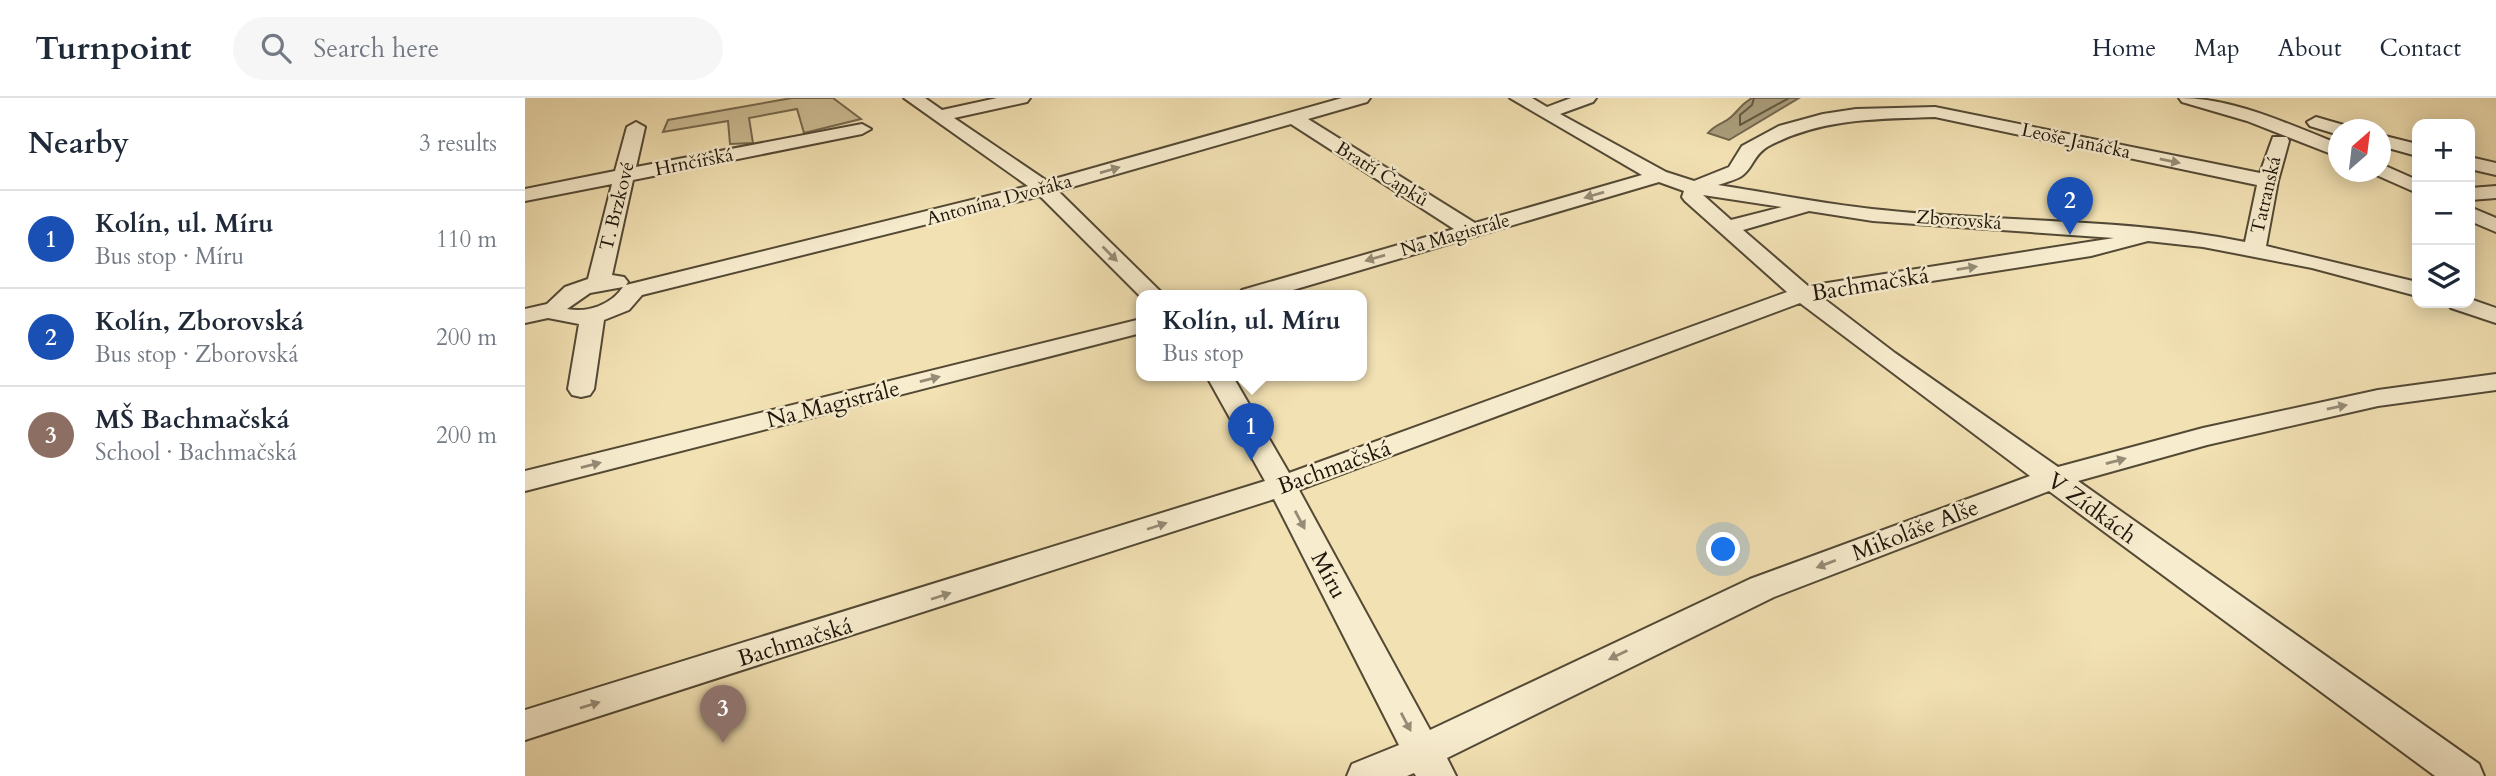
<!DOCTYPE html>
<meta charset="utf-8">
<style>
:root{--surface:#fff;--page:#f6f6f7;--text:#1f2937;--muted:#747a83;--line:#e0e1e3;--accent:#0b8043}
body{margin:0;font-family:Cardo,serif;background:var(--page);color:var(--text)}
.controls{position:absolute;right:21px;top:21px;display:grid;overflow:hidden;border-radius:14px;box-shadow:0 4px 18px #0003}
.controls button{width:63px;height:63px;display:grid;place-items:center;padding:0;border:0;border-bottom:2px solid var(--line);background:var(--surface);color:var(--text);font:35px sans-serif}
.compass{position:absolute;left:1803px;top:21px;width:63px;height:63px;border-radius:50%;background:var(--surface);box-shadow:0 4px 18px #0003;rotate:28deg}
.you{position:absolute;left:1199px;top:452px;width:24px;height:24px;margin:-18px;border:5px solid #fff;border-radius:50%;background:#1a73e8;box-shadow:0 0 0 10px #1a73e833}
.badge{display:grid;place-items:center;width:46px;height:46px;border-radius:50%;background:var(--accent);color:#fff;font-size:23px;font-weight:700}
.pin{position:absolute;translate:-50% -58px;filter:drop-shadow(0 2px 4px #0008)}
.pin::after{content:'';position:absolute;top:37px;width:24px;height:21px;background:inherit;clip-path:polygon(0 0,100% 0,50% 100%)}
.popup{position:absolute;left:611px;top:192px;width:231px;height:91px;box-sizing:border-box;display:grid;place-content:center;border-radius:14px;background:var(--surface);filter:drop-shadow(0 2px 5px #0005);font-size:23px;white-space:nowrap;color:var(--muted)}
.popup b{font-size:26px;color:var(--text)}
.popup::after{content:'';position:absolute;left:50%;top:100%;margin-left:-14px;border:14px solid transparent;border-top-color:var(--surface)}
.list{margin:0;padding:0;list-style:none}
h2{display:flex;justify-content:space-between;align-items:center;height:91px;margin:0;padding:0 28px;font-size:30px}
h2 small{font-size:23px;font-weight:400;color:var(--muted)}
.list li{display:grid;grid-template-columns:46px 1fr auto;gap:21px;align-items:center;box-sizing:border-box;height:98px;padding:0 28px;border-top:2px solid var(--line)}
.list b{display:block;font-size:26px;white-space:nowrap}
.list p{margin:0;font-size:23px;white-space:nowrap;color:var(--muted)}
.list em{font-size:23px;font-style:normal;color:var(--muted)}
.icon{flex:none;width:38px;height:38px;fill:none;stroke:currentColor;stroke-width:2;stroke-linecap:round;stroke-linejoin:round}
.map{position:relative;flex:none;width:1971px;height:678px;overflow:hidden}
header{display:flex;align-items:center;gap:42px;box-sizing:border-box;height:98px;padding:0 35px;background:var(--surface);border-bottom:2px solid var(--line)}
header strong{font-size:33px}
nav{display:flex;gap:38px;margin-inline-start:auto;font-size:24px}
.search{width:490px;height:63px;background:var(--page);display:flex;align-items:center;gap:18px;box-sizing:border-box;padding:0 24px;border-radius:38px;color:var(--muted);font-size:26px}
main{display:flex}
aside{flex:1;background:var(--surface)}
.map>svg:first-child{display:block}
.green{fill:#cebe96;stroke:#766a50;stroke-width:2}
.water{fill:#aa9c7a;stroke:#72664e;stroke-width:2}
.lines{fill:none;stroke-linecap:round;stroke-linejoin:round}
.shore{stroke:#645942;stroke-width:2}
.minor-casing{stroke:#534935;stroke-width:4}
.minor{fill:#f7ecce;fill-rule:evenodd}
.oneway{fill:#958c76}
.labels{text-anchor:middle;dominant-baseline:central;stroke-width:5;stroke-linejoin:round;paint-order:stroke}
.far-street-label{font-size:19px;fill:#1e160b;stroke:#f7ecce}
.street-label{font-size:23px;fill:#1e160b;stroke:#f7ecce}
</style>
<header>
<strong>Turnpoint</strong>
<div class="search"><svg class="icon" aria-label="search" viewBox="0 0 24 24"><circle cx="10" cy="10" r="6"/><path d="M15 15l6 6"/></svg>Search here</div>
<nav><a>Home</a><a>Map</a><a>About</a><a>Contact</a></nav>
</header>
<main>
<aside>
<h2>Nearby<small>3 results</small></h2>
<ul class="list">
<li><span class="badge" style="background:#1a4fb4">1</span><div><b>Kolín, ul. Míru</b><p>Bus stop · Míru</p></div><em>110 m</em></li>
<li><span class="badge" style="background:#1a4fb4">2</span><div><b>Kolín, Zborovská</b><p>Bus stop · Zborovská</p></div><em>200 m</em></li>
<li><span class="badge" style="background:#8d6e63">3</span><div><b>MŠ Bachmačská</b><p>School · Bachmačská</p></div><em>200 m</em></li>
</ul>
</aside>
<div class="map">
<svg width="1971" height="678" viewBox="0 0 1971 678">
<rect width="100%" height="100%" fill="#f2e1b3"/>
<filter id="stains"><feTurbulence type="fractalNoise" baseFrequency=".00286" numOctaves="4"/><feColorMatrix values="0 0 0 0 .2 0 0 0 0 .09 0 0 0 0 .02 0 0 0 .5 -.17"/></filter>
<radialGradient id="worn" r=".72"><stop offset=".6" stop-color="#630" stop-opacity="0"/><stop offset="1" stop-color="#630" stop-opacity=".3"/></radialGradient>
<path class="green" d="M267 0H308L336 21 279 35 272 11 224 20 228 45 205 46 203 23 138 34 143 22Z"/>
<path class="water" d="M1227 0H1274L1204 42 1183 35C1193 24 1199 26 1206 19 1214 12 1216 6 1227 0Z"/>
<g class="lines">
<path class="shore" d="M1229 0 1227 7 1215 17V27L1264 0"/>
<g class="minor-casing">
<path id="minor" d="M379 0H400L417 12 472 0H505L502 4 429 20 522 83 817 0H845L842 4 783 21 950 125 1117 77 985 0H1007L1022 9 1046 0H1071L1068 4 1035 16 1141 74 1169 83 1204 69 1217 48 1254 28 1298 16 1331 11 1410 9 1735 75 1748 39H1762L1764 43 1753 83 1741 148 1892 184V198L1787 170 1678 149 1623 143 1566 158 1298 200 1370 255 1533 369 1678 330 1853 292 1971 276V292L1853 308 1682 347 1553 383 1954 666 1959 678H1910L1524 393 1249 499 922 660 931 678H891L889 675 882 678H822L827 666 874 647 749 401 0 642V612L740 383 681 277H707L764 375 1262 194 1160 103 1157 99 1159 93 1134 84 751 197H713L717 192 929 131 766 26 533 93 639 197H616V199L515 98 117 197 104 212 79 222 69 291 65 297 56 299 47 297 43 291 54 226 23 220 0 225V211L22 206 40 189 63 181 87 86 0 103V91L90 73 102 29 111 24 120 29 111 69 337 26 346 31 337 36 108 82 87 177 99 179 103 184 101 187 503 88ZM1410 19 1732 87 1720 144C1597 119 1471 125 1347 111 1296 105 1244 95 1193 87 1201 84 1212 82 1218 77 1229 68 1228 58 1242 49 1295 20 1351 21 1410 19ZM1178 97 1257 109 1206 122ZM1284 113 1348 123 1589 140 1283 188 1218 132ZM98 189C86 207 63 215 42 211L65 195ZM1275 205 1505 378 1225 481 905 632 774 392Z
M1654 0C1710 0 1762 26 1814 46V59L1722 23 1657 4Z
M1791 19 1822 28 1825 32H1814V37L1785 28 1782 24Z
M1856 37 1892 46V58L1856 48Z
M1945 59 1971 65V77L1945 71Z
M1856 66 1892 82V95L1849 76 1847 74H1856Z
M1971 88V100L1945 102V90Z
M1945 109 1971 120V134L1945 123Z
M1945 201 1971 210V225L1926 210 1922 205H1945Z
M616 221V235L0 393V373Z"/>
</g>
<use href="#minor" class="minor"/>
</g>
<defs><path id="oneway-solid" d="M-6-.8H1V-3.2L6.5 0L1 3.2V.8H-6Z" transform="scale(1.75)"/></defs>
<g class="oneway">
<use href="#oneway-solid" transform="translate(1645 63) rotate(12)"/>
<use href="#oneway-solid" transform="translate(585 72) rotate(-16)"/>
<use href="#oneway-solid" transform="translate(1069 97) rotate(164)"/>
<use href="#oneway-solid" transform="translate(585 156) rotate(45)"/>
<use href="#oneway-solid" transform="translate(850 160) rotate(164)"/>
<use href="#oneway-solid" transform="translate(1442 170) rotate(-9)"/>
<use href="#oneway-solid" transform="translate(405 281) rotate(-14)"/>
<use href="#oneway-solid" transform="translate(1812 309) rotate(-12)"/>
<use href="#oneway-solid" transform="translate(1591 363) rotate(-15)"/>
<use href="#oneway-solid" transform="translate(66 367) rotate(-14)"/>
<use href="#oneway-solid" transform="translate(775 422) rotate(62)"/>
<use href="#oneway-solid" transform="translate(632 428) rotate(-18)"/>
<use href="#oneway-solid" transform="translate(1301 466) rotate(159)"/>
<use href="#oneway-solid" transform="translate(416 498) rotate(-18)"/>
<use href="#oneway-solid" transform="translate(1093 557) rotate(154)"/>
<use href="#oneway-solid" transform="translate(65 607) rotate(-17)"/>
<use href="#oneway-solid" transform="translate(881 624) rotate(62)"/>
</g>
<g class="labels">
<g class="far-street-label">
<text transform="translate(1551 43) rotate(12)">Leoše Janáčka</text>
<text transform="translate(169 64) rotate(-11)">Hrnčířská</text>
<text transform="translate(857 76) rotate(32)">Bratří Čapků</text>
<text transform="translate(1741 97) rotate(-77)">Tatranská</text>
<text transform="translate(474 102) rotate(-15)">Antonína Dvořáka</text>
<text transform="translate(92 108) rotate(-76)">T. Brzkové</text>
<text transform="translate(1434 122) rotate(4)">Zborovská</text>
<text transform="translate(930 137) rotate(-16)">Na Magistrále</text>
</g>
<g class="street-label">
<text transform="translate(1345 186) rotate(-9)">Bachmačská</text>
<text transform="translate(308 306) rotate(-14)">Na Magistrále</text>
<text transform="translate(809 369) rotate(-20)">Bachmačská</text>
<text transform="translate(1567 410) rotate(36)">V Zídkách</text>
<text transform="translate(1390 432) rotate(-21)">Mikoláše Alše</text>
<text transform="translate(804 477) rotate(62)">Míru</text>
<text transform="translate(270 544) rotate(-17)">Bachmačská</text>
</g>
</g>
<rect width="100%" height="100%" filter="url(#stains)"/>
<rect width="100%" height="100%" fill="url(#worn)"/>
</svg>
<div class="controls">
<button>+</button>
<button>−</button>
<button><svg class="icon" aria-label="layers" viewBox="0 0 24 24"><path d="M12 4l9 5-9 5-9-5zM3 14l9 5 9-5"/></svg></button>
</div>
<svg class="compass" viewBox="-18 -18 36 36"><path d="M0-13l5 13h-10z" fill="#e53935"/><path d="M0 13l5-13h-10z" fill="#747a83"/></svg>
<div class="you"></div>
<div class="pin badge" style="left:726px;top:363px;background:#1a4fb4">1</div>
<div class="popup"><b>Kolín, ul. Míru</b>Bus stop</div>
<div class="pin badge" style="left:1545px;top:137px;background:#1a4fb4">2</div>
<div class="pin badge" style="left:198px;top:645px;background:#8d6e63">3</div>
</div>
</main>
